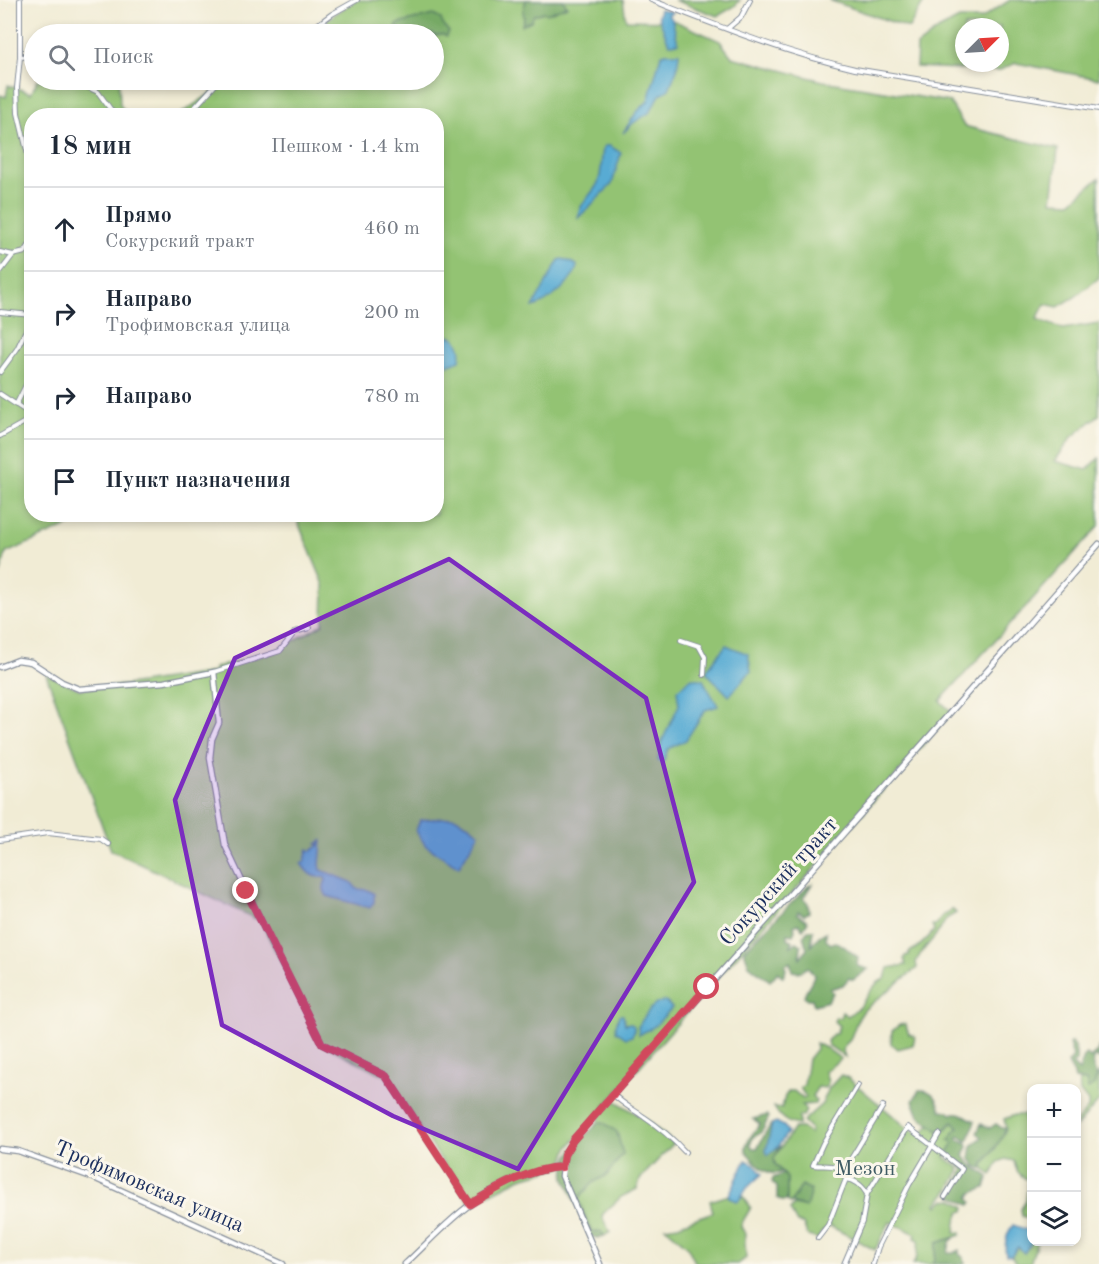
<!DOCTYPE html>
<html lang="ru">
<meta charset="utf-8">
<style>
:root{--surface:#fff;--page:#f6f6f7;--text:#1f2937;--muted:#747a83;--line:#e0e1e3}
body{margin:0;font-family:"Old Standard TT",serif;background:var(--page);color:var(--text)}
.controls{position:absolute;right:18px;bottom:18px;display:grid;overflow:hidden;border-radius:12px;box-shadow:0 3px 9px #0003}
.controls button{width:54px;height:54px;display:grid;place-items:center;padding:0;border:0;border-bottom:2px solid var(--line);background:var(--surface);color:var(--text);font:30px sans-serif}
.compass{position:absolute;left:955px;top:18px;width:54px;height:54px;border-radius:50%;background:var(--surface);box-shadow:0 3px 9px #0003;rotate:66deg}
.stop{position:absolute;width:18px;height:18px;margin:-14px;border:4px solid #d1495b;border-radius:50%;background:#fff}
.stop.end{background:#d1495b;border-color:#fff;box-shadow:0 2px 6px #0008}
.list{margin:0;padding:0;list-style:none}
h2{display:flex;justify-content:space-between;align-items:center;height:78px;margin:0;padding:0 24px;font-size:26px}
h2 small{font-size:20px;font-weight:400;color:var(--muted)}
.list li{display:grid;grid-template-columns:39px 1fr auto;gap:18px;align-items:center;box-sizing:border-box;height:84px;padding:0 24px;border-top:2px solid var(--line)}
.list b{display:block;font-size:22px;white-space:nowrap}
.list p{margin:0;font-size:20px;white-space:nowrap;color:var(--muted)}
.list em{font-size:20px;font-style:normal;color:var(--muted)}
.icon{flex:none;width:33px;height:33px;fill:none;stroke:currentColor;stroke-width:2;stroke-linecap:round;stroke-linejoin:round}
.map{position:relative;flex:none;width:1099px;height:1264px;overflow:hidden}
.search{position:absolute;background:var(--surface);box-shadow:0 3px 9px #0003;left:24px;top:24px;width:420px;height:66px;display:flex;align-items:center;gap:15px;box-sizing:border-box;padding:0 21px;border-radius:33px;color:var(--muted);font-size:22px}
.panel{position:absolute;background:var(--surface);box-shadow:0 3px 9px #0003;left:24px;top:108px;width:420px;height:414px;border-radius:24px}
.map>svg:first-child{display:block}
.green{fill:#93c373;stroke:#577968;stroke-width:1.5;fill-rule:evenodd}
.forest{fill:#76a965;stroke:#486c62;stroke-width:1.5}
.water{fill:#58abd3;stroke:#3a6d98;stroke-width:1.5}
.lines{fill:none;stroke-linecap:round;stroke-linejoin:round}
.minor-casing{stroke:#868e9a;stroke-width:6}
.tertiary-casing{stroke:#868e9a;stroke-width:7}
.minor{stroke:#fff;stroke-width:4}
.tertiary{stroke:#fff;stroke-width:4.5}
.route{stroke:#d1495b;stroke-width:8}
.marked{fill:#7b2cbf;fill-opacity:0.2;stroke:#7b2cbf;stroke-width:4.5;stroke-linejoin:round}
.labels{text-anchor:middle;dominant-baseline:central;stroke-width:6;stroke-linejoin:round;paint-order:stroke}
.street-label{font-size:22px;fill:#1b2f5e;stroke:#fbf7ec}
.park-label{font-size:22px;fill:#3f5b64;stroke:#fbf7ec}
</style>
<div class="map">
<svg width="1099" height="1264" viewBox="0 0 1099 1264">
<rect width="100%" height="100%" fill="#fbf7ec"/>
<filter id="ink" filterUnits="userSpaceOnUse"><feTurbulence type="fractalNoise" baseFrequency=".0167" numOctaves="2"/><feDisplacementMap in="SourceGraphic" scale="12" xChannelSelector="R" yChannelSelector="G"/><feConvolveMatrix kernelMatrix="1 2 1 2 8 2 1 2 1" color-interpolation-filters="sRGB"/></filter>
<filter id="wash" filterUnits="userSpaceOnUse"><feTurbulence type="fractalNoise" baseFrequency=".008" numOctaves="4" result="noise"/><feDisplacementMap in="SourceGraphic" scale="24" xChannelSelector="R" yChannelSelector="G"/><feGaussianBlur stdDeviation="1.35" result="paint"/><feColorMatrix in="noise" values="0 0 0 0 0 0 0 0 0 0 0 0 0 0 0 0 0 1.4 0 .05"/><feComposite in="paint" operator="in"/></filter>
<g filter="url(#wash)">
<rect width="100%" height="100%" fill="#f1ecd5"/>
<path class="green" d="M356 0H623L626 20 675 21 720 41 732 57 823 81 950 102 964 126 1058 149 1052 201 1071 202 1099 178V278L1075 297 1058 307 1045 304 1037 319 1063 329 1099 323V415L1072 437 1055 461 1087 470 1099 458V526L940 701 952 712 568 1148 562 1167 521 1178 470 1204 386 1076 322 1044 259 918 256 919 111 850 46 674 79 689 134 684 214 672V668L274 652 323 624 324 585 295 515 436 514V116L179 115 230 80H434V34H306Z
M674 0H740L735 6 718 16Z
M829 0H925L909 28Z
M1010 0H1099V79L1016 63 998 71 916 67 917 46 938 30 959 19H981ZM964 27H1000V63H964Z
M38 80H119L120 105 128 115 32 116V514L111 515 86 518 6 553 0 575V95L6 97 8 85 31 93Z
M952 909 956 913 946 919 940 930 921 953 916 962 917 968 864 1010 857 1021 850 1040 844 1046 843 1051 845 1057 828 1045 827 1041 833 1034H836L839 1026 834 1021 836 1017 840 1018 842 1012 848 1016C851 1013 856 1010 859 1007 867 998 873 982 885 979L888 968 906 965 904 959 905 956 909 955V952C917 949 929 938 934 930L932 925H936L943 915 947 914Z
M905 1024 909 1034 915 1037 913 1045 898 1049 891 1044 892 1031 899 1025Z
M815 1043 826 1048 841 1059 825 1071 828 1082 825 1088 818 1087 812 1096 816 1101 815 1104 802 1105 806 1111 803 1116H799V1125C787 1124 779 1117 774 1107L782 1108 785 1096 789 1091H794L803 1099 806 1097 800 1088 804 1085 808 1059 816 1049Z
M1099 1072V1101L1077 1126V1121L1088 1108V1102L1080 1092 1079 1081 1086 1080 1088 1088 1094 1085Z
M841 1075 848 1078 910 1130 921 1134 931 1124 941 1133 954 1122 958 1127 949 1140 954 1143 945 1157 960 1169 950 1188 937 1204 938 1206 944 1200 952 1199 965 1207 964 1211 960 1212 956 1222 955 1233 961 1232V1235L937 1243 934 1264H913L917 1257 919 1240 915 1238 916 1234 890 1222 875 1250 830 1226 821 1233 818 1239 808 1236 803 1224 797 1223 790 1210 794 1205 806 1208 802 1186 791 1203 787 1201V1178L775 1164 774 1158 794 1128H802L810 1134V1128L803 1121 822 1104 829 1088Z
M614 1100 645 1119 674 1143 641 1178 637 1189 621 1197 603 1214 602 1217 610 1232 604 1236 601 1232 592 1233 578 1199 592 1183 607 1175 603 1122 598 1123C598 1114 606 1104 614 1100Z
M1015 1115H1025L1024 1123H1031V1219L1022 1216 1021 1209 1026 1201 1028 1180C1019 1175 1016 1171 1014 1161L1006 1159 998 1162 992 1175 983 1169V1165L995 1149 1006 1128 1004 1119Z
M741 1194 751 1207C748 1214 742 1220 741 1227L745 1233C744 1242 746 1249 746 1258L738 1264H696L687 1246 665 1227 678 1225 713 1212 710 1201 729 1195V1198L739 1200Z
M1032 1242H1037L1030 1264H1018L1011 1256 1018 1247 1024 1253Z"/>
<path class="forest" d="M526 0H563L567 6 547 14 544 12 534 15 531 21 522 25 524 18 523 10Z
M433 15 441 19C442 26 446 27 449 32L446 37 443 35 434 36V38V34H404L396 26 398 24Z
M812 884 803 898 808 903 809 912 804 915 798 911 797 914 808 921 803 929 798 924 794 926 795 930 793 935 787 934V938L793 941 790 947 797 942 801 945 800 958 807 949 803 936 808 930H813L811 946 819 936 826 932V940L831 944 834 942C844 943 849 952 858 957L857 966 868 969 853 980 849 978 843 985 830 989 833 993 828 1001 814 1005 812 999H808L804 996C806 988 812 983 814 975L808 967C802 971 799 973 792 971L790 962 785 965 786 970 783 977 778 972 770 981 749 965 744 951 808 886Z
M1071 1042 1075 1048 1077 1060 1072 1064 1079 1071 1084 1057 1087 1055 1090 1058 1097 1052 1099 1046V1059L1097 1057 1093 1058C1092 1066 1093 1069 1097 1076L1094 1085 1088 1089 1086 1081 1075 1079C1074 1072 1070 1069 1068 1063L1073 1057 1069 1044Z
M919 1090C932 1089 938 1098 941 1110L948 1111 951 1114C962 1110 965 1117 975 1121L969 1139 967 1141 959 1136 957 1139 967 1143 968 1147 964 1155C969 1166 979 1169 989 1177L985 1188 972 1193 969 1198 972 1202 970 1205 950 1195 964 1169 947 1154 954 1143 949 1140 958 1127 953 1122 941 1133 919 1116 913 1101Z
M767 1115 769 1117C765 1124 763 1135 754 1136L750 1144 753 1148H757C763 1140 765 1130 772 1124L768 1155 781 1146 774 1158 775 1164 782 1172C766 1179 756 1162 746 1152 744 1141 754 1133 760 1124L753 1119Z
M603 1122 617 1132 623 1154 607 1175 592 1183 578 1199 592 1233 601 1231 604 1236 597 1238 590 1236 565 1178C561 1154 583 1139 598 1123Z
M981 1124 990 1128 996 1124 1002 1128H1006L1002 1138 983 1165V1169L976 1166 970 1158 972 1146 982 1137 977 1133Z
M784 1174 787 1178V1201H782L777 1198V1187L772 1182 773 1178Z
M802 1185 811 1190 806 1208 791 1203Z
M955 1237 950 1242 948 1253H954L959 1250V1254L964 1258 965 1264H934L937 1243Z"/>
<path class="water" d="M660 9 673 12 668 15 672 19 678 43 669 44 658 16Z
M665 53H679L677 69 669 89 660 95 649 113 633 123 623 133 636 113 648 101 661 55Z
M604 146H610L621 153 612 184 578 218C579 203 590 197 597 185 603 175 600 158 604 146Z
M563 259 577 265C576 280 547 304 533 307L559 260Z
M447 336 454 337C460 345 462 350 460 360L437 369V344Z
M726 645 748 654 751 671 729 696 707 673V670Z
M692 678 703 680 718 706 705 710 686 740 668 749 663 763 658 761 661 743 679 705 677 690Z
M454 817 469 825 479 833 459 867 426 846 416 831 420 820Z
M322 841 320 864 321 870 351 882 357 889 368 890 374 894V902L370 908 327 896C323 890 323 887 326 880L325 877C312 878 308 874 301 863L305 861 308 849 311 851 320 845 317 844Z
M665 1001 672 1008 655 1026 639 1035 638 1027C645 1016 651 1003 665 1001Z
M619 1015H623L625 1024 630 1023 634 1026V1031L632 1036 626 1038 616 1031V1025Z
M776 1122 784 1126 788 1132 777 1148 768 1155 766 1151 772 1124Z
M746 1160 754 1164 762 1174 747 1188 739 1200 736 1201 729 1198V1195Z
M1013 1225 1030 1231 1032 1242 1024 1253 1018 1247 1011 1256 1006 1255C1004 1244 1006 1234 1013 1225Z"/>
</g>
<g filter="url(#ink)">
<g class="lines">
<g class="minor-casing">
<path id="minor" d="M20 0V57L17 88 18 113 28 155 32 196
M651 0C718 26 785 53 855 69L1099 109
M727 29 741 17 750 0
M305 34 332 14 357 0
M20 57 34 56
M72 80 98 92 111 110 117 116
M187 116 216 84 224 80
M0 252 13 255 25 252 32 241
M0 272 13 255
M0 312 32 315
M0 372 17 349 32 317
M0 394 32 415
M16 405 32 373
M0 436 32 418
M681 640 699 646 705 657 704 675
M214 672 280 651 295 632 309 628
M0 840 48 833 101 839 108 844
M858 1085 823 1143 813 1165C828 1167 840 1161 846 1179 856 1180 862 1185 867 1194
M613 1094C622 1104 633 1109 644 1117 659 1127 673 1139 685 1152
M843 1172 883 1106
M818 1238 828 1225 846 1179
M844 1264 862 1222 867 1194 908 1127 962 1169 945 1197
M873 1264 878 1247 909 1185 939 1134"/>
</g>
<g class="tertiary-casing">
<path id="tertiary" d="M0 667 18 660 31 662 62 682 79 689 164 682 214 672 219 723 212 739 210 758 225 845 269 938 322 1044 386 1076 470 1204
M0 1149 18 1151 94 1178 283 1264
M405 1264C426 1245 448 1220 471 1204 492 1188 535 1168 562 1167
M600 1264 562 1176 564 1155 573 1140 1099 544"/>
</g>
<use href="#minor" class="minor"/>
<use href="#tertiary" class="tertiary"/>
</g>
</g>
<g class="lines" filter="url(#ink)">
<path class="route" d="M246 891 322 1044 386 1076 470 1204C497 1188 530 1168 562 1167L564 1155 573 1140 707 987"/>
</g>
<path class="marked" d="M449 559 646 698 694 882 518 1169 393 1116 222 1025 175 800 235 658Z"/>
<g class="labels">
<g class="street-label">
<text transform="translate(779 882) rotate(-48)">Сокурский тракт</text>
<text transform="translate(149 1187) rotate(23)">Трофимовская улица</text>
</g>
<g class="park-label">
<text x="865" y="1169">Мезон</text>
</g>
</g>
</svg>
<div class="controls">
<button>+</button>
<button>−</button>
<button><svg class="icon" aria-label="layers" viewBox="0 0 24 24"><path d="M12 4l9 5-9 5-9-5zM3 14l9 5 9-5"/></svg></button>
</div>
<svg class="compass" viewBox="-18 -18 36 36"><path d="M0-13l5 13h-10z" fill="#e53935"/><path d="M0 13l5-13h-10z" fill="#747a83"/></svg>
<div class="stop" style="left:707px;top:987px"></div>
<div class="stop end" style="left:246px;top:891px"></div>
<div class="search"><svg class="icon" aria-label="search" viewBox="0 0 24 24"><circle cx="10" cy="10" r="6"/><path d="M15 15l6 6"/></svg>Поиск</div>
<section class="panel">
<h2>18 мин<small>Пешком · 1.4 km</small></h2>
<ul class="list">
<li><svg class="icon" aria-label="ahead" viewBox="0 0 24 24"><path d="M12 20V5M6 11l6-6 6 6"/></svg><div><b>Прямо</b><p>Сокурский тракт</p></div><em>460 m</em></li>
<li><svg class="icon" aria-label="right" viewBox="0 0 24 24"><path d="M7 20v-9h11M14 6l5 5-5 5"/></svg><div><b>Направо</b><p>Трофимовская улица</p></div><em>200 m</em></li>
<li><svg class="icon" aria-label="right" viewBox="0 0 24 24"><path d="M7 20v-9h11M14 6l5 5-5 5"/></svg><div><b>Направо</b></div><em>780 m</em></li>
<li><svg class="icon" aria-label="arrive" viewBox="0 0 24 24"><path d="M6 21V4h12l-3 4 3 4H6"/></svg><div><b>Пункт назначения</b></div></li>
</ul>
</section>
</div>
